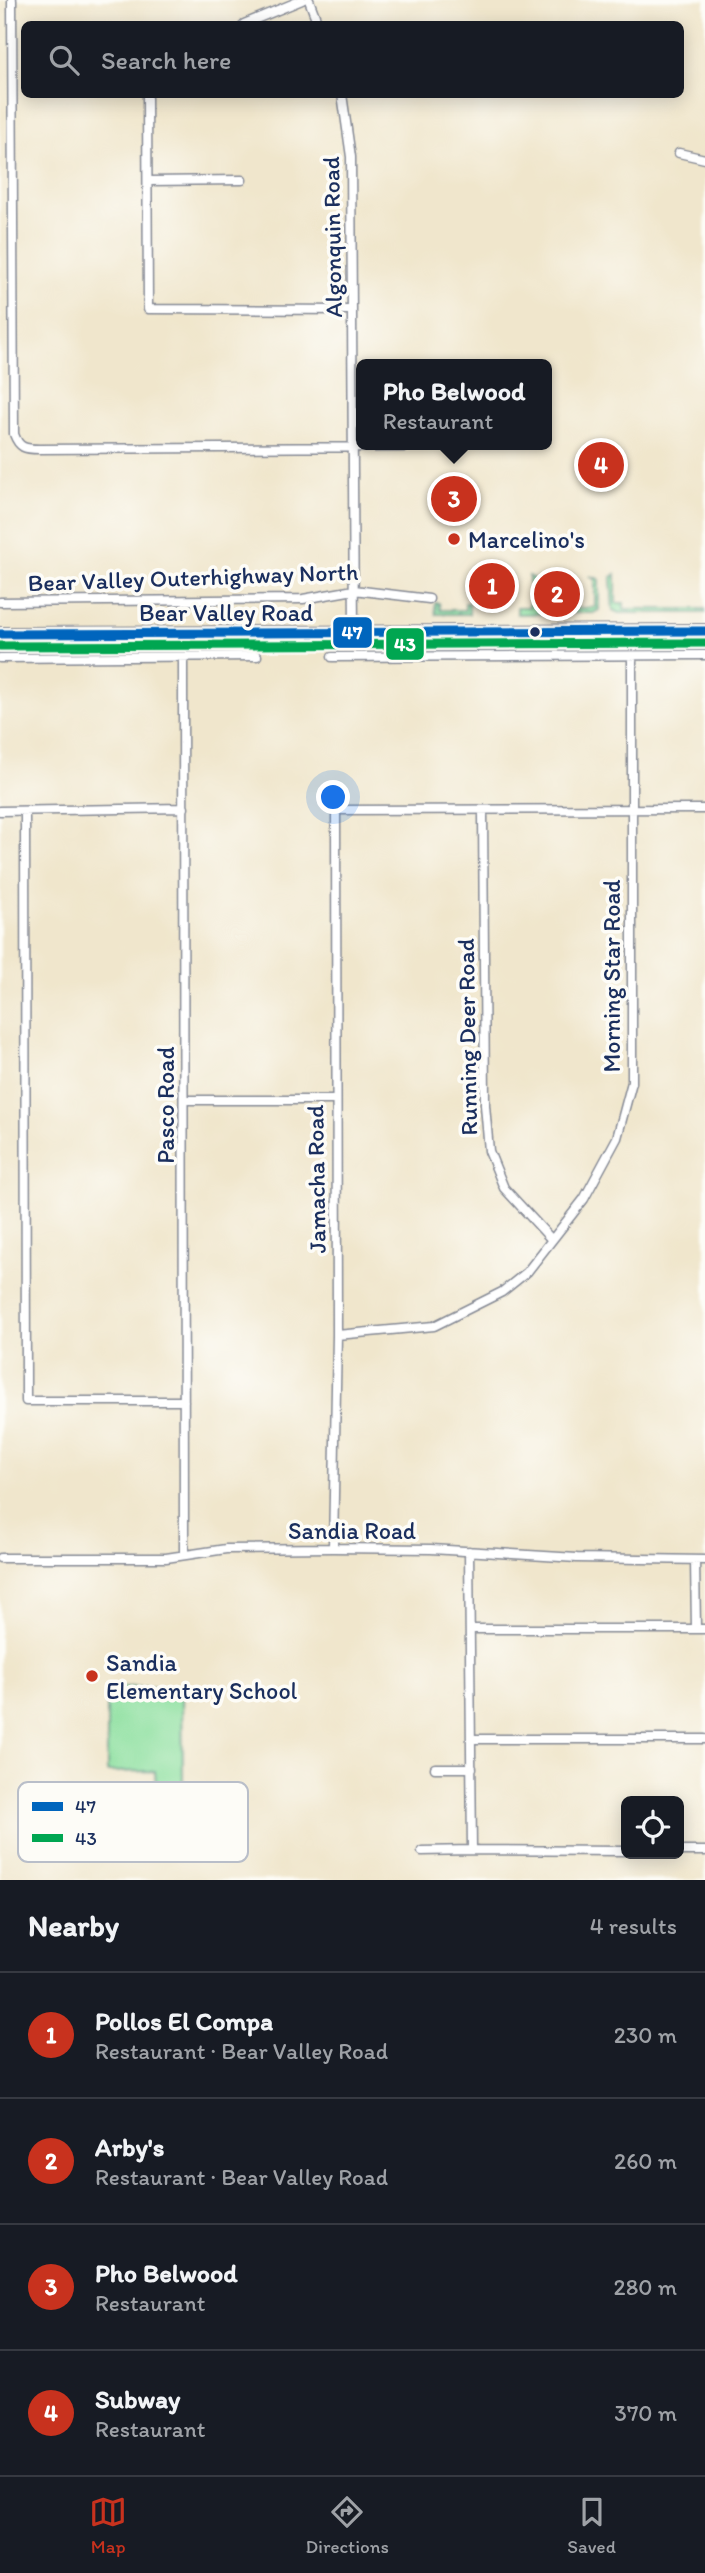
<!DOCTYPE html>
<meta charset="utf-8">
<style>
:root{--surface:#171b24;--page:#242831;--text:#f1f3f6;--muted:#9ea1a6;--line:#363941;--accent:#c8321e}
body{margin:0;font-family:Itim,sans-serif;background:var(--page);color:var(--text)}
.controls{position:absolute;right:21px;bottom:21px;display:grid;overflow:hidden;border-radius:10px;box-shadow:0 4px 18px #0003}
.controls button{width:63px;height:63px;display:grid;place-items:center;padding:0;border:0;border-bottom:2px solid var(--line);background:var(--surface);color:var(--text);font:35px sans-serif}
.you{position:absolute;left:334px;top:798px;width:24px;height:24px;margin:-18px;border:5px solid #fff;border-radius:50%;background:#1a73e8;box-shadow:0 0 0 10px #1a73e833}
.badge{display:grid;place-items:center;width:46px;height:46px;border-radius:50%;background:var(--accent);color:#fff;font-size:23px;font-weight:700}
.pin{position:absolute;translate:-50% -50%;border:4px solid #fff;box-shadow:0 2px 7px #0006}
.popup{position:absolute;left:356px;top:359px;width:196px;height:91px;box-sizing:border-box;display:grid;place-content:center;border-radius:10px;background:var(--surface);filter:drop-shadow(0 2px 5px #0005);font-size:23px;white-space:nowrap;color:var(--muted)}
.popup b{font-size:26px;color:var(--text)}
.popup::after{content:'';position:absolute;left:50%;top:100%;margin-left:-14px;border:14px solid transparent;border-top-color:var(--surface)}
.list{margin:0;padding:0;list-style:none}
h2{display:flex;justify-content:space-between;align-items:center;height:91px;margin:0;padding:0 28px;font-size:30px}
h2 small{font-size:23px;font-weight:400;color:var(--muted)}
.list li{display:grid;grid-template-columns:46px 1fr auto;gap:21px;align-items:center;box-sizing:border-box;height:126px;padding:0 28px;border-top:2px solid var(--line)}
.list b{display:block;font-size:26px;white-space:nowrap}
.list p{margin:0;font-size:23px;white-space:nowrap;color:var(--muted)}
.list em{font-size:23px;font-style:normal;color:var(--muted)}
.icon{flex:none;width:38px;height:38px;fill:none;stroke:currentColor;stroke-width:2;stroke-linecap:round;stroke-linejoin:round}
.map{position:relative;flex:none;width:705px;height:1880px;overflow:hidden}
.search{position:absolute;background:var(--surface);box-shadow:0 4px 18px #0003;left:21px;right:21px;top:21px;height:77px;display:flex;align-items:center;gap:18px;box-sizing:border-box;padding:0 24px;border-radius:10px;color:var(--muted);font-size:26px}
.sheet{height:595px;background:var(--surface)}
nav{display:flex;justify-content:space-around;align-items:center;box-sizing:border-box;height:98px;border-top:2px solid var(--line);background:var(--surface);font-size:19px;color:var(--muted)}
nav a{display:grid;justify-items:center;gap:4px}
nav .on{color:var(--accent)}
.map>svg:first-child{display:block}
.green{fill:#8ee0a0;stroke:#54887f;stroke-width:2}
.lines{fill:none;stroke-linecap:round;stroke-linejoin:round}
.street-casing{stroke:#868a95;stroke-width:11}
.primary-casing{stroke:#868a95;stroke-width:16}
.street{stroke:#fff;stroke-width:8}
.primary{stroke:#febc70;stroke-width:12}
.bus-1-casing{stroke:#fdfcf7;stroke-width:14}
.bus-2-casing{stroke:#fdfcf7;stroke-width:14}
.bus-1{stroke:#0065bd;stroke-width:9}
.bus-2{stroke:#00a651;stroke-width:9}
.poi-dot{fill:#c8321e;stroke:#fdfcf7;stroke-width:2.5}
.bus-dot{fill:#1b2f5e;stroke:#fdfcf7;stroke-width:2.5}
.labels{text-anchor:middle;dominant-baseline:central;stroke-width:7;stroke-linejoin:round;paint-order:stroke}
.street-label{font-size:24px;fill:#1b2f5e;stroke:#fdfcf7}
.poi-label{font-size:24px;fill:#1b2f5e;stroke:#fdfcf7;text-anchor:start}
.key{fill:#fdfcf7;stroke:#b9bec9;stroke-width:2}
.key-label{font-size:19px;fill:#1b2f5e}
.line-badge{stroke:#fdfcf7;stroke-width:2.5}
.badge-label{font-size:19px;text-anchor:middle;font-weight:bold;fill:#fff}
</style>
<div class="map">
<svg width="705" height="1880" viewBox="0 0 705 1880">
<rect width="100%" height="100%" fill="#fdfcf7"/>
<filter id="ink" filterUnits="userSpaceOnUse"><feTurbulence type="fractalNoise" baseFrequency=".0143" numOctaves="2"/><feDisplacementMap in="SourceGraphic" scale="14" xChannelSelector="R" yChannelSelector="G"/><feConvolveMatrix kernelMatrix="1 2 1 2 8 2 1 2 1" color-interpolation-filters="sRGB"/></filter>
<filter id="wash" filterUnits="userSpaceOnUse"><feTurbulence type="fractalNoise" baseFrequency=".00686" numOctaves="4" result="noise"/><feDisplacementMap in="SourceGraphic" scale="28" xChannelSelector="R" yChannelSelector="G"/><feGaussianBlur stdDeviation="1.57" result="paint"/><feColorMatrix in="noise" values="0 0 0 0 0 0 0 0 0 0 0 0 0 0 0 0 0 1.4 0 .05"/><feComposite in="paint" operator="in"/></filter>
<g filter="url(#wash)">
<rect width="100%" height="100%" fill="#f0e6cc"/>
<path class="green" d="M616 574V603H624V609H705V613H619L613 610 611 578Z
M529 576 535 580 536 602 562 603V613L517 614V607H529Z
M589 576 599 579V610L593 613H564V603H575V609L595 607V579Z
M435 603H439L440 610H465V603H469V614H436Z
M107 1687H182L183 1786H156L155 1771 107 1772Z"/>
</g>
<g filter="url(#ink)">
<g class="lines">
<g class="street-casing">
<path id="street" d="M12 0 14 434C19 448 25 449 39 449L404 447
M309 0 318 24
M244 24 302 0
M147 94 148 309 352 310
M342 94 351 157 354 633
M679 153 705 159
M149 181 242 180
M0 602 303 599 354 590 429 599
M183 657 184 1554
M332 657 705 655
M0 658 257 656
M0 811 184 808
M25 811 26 1401H184
M483 811 485 1105 489 1151 504 1188 552 1240
M184 1100H335
M337 1335 434 1326 502 1292 527 1272 584 1199 617 1138 632 1082V656
M333 1548 337 1335 336 810 705 809
M469 1551 472 1850 626 1851
M0 1558H166L226 1549 333 1548 431 1549 577 1558 705 1560
M695 1560 696 1629
M471 1629H705
M472 1739H705
M435 1768H472
M422 1851 472 1850
M679 1851H705"/>
</g>
<g class="primary-casing">
<path id="primary" d="M0 634 705 631"/>
</g>
<use href="#street" class="street"/>
<use href="#primary" class="primary"/>
<g class="bus-1-casing">
<path id="bus-1" d="M0 634 705 631"/>
</g>
<g class="bus-2-casing">
<path id="bus-2" d="M0 646 705 643"/>
</g>
<use href="#bus-1" class="bus-1"/>
<use href="#bus-2" class="bus-2"/>
</g>
</g>
<g class="poi-dot">
<circle cx="454" cy="539" r="7"/>
<circle cx="92" cy="1676" r="7"/>
</g>
<circle class="bus-dot" cx="535" cy="632" r="6"/>
<g class="labels">
<g class="street-label">
<text transform="translate(332 237) rotate(-91)">Algonquin Road</text>
<text transform="translate(193 577) rotate(-2)">Bear Valley Outerhighway North</text>
<text x="226" y="612">Bear Valley Road</text>
<text transform="translate(611 976) rotate(-90)">Morning Star Road</text>
<text transform="translate(467 1037) rotate(-91)">Running Deer Road</text>
<text transform="translate(165 1105) rotate(-90)">Pasco Road</text>
<text transform="translate(316 1179) rotate(-91)">Jamacha Road</text>
<text x="352" y="1530">Sandia Road</text>
</g>
<g class="poi-label">
<text x="468" y="539">Marcelino's</text>
<text x="106" y="1662">Sandia<tspan x="106" dy="28">Elementary School</tspan></text>
</g>
</g>
<rect x="18" y="1782" width="230" height="80" rx="10" class="key"/>
<rect x="32" y="1802" width="31" height="9" fill="#0065bd"/>
<rect x="32" y="1834" width="31" height="8" fill="#00a651"/>
<g class="key-label">
<text x="75" y="1813">47</text>
<text x="75" y="1845">43</text>
</g>
<g class="line-badge">
<rect x="332" y="616" width="41" height="33" rx="7" fill="#0065bd"/>
<rect x="385" y="627" width="40" height="34" rx="7" fill="#00a651"/>
</g>
<g class="badge-label">
<text x="352" y="639">47</text>
<text x="405" y="651">43</text>
</g>
</svg>
<div class="controls">
<button><svg class="icon" aria-label="locate" viewBox="0 0 24 24"><circle cx="12" cy="12" r="6"/><path d="M12 2v4M12 18v4M2 12h4M18 12h4"/></svg></button>
</div>
<div class="you"></div>
<div class="pin badge" style="left:492px;top:586px">1</div>
<div class="pin badge" style="left:557px;top:594px">2</div>
<div class="pin badge" style="left:454px;top:499px">3</div>
<div class="popup"><b>Pho Belwood</b>Restaurant</div>
<div class="pin badge" style="left:601px;top:465px">4</div>
<div class="search"><svg class="icon" aria-label="search" viewBox="0 0 24 24"><circle cx="10" cy="10" r="6"/><path d="M15 15l6 6"/></svg>Search here</div>
</div>
<section class="sheet">
<h2>Nearby<small>4 results</small></h2>
<ul class="list">
<li><span class="badge">1</span><div><b>Pollos El Compa</b><p>Restaurant · Bear Valley Road</p></div><em>230 m</em></li>
<li><span class="badge">2</span><div><b>Arby's</b><p>Restaurant · Bear Valley Road</p></div><em>260 m</em></li>
<li><span class="badge">3</span><div><b>Pho Belwood</b><p>Restaurant</p></div><em>280 m</em></li>
<li><span class="badge">4</span><div><b>Subway</b><p>Restaurant</p></div><em>370 m</em></li>
</ul>
</section>
<nav>
<a class="on"><svg class="icon" aria-label="map" viewBox="0 0 24 24"><path d="M3 6l6-2 6 2 6-2v14l-6 2-6-2-6 2zM9 4v14M15 6v14"/></svg>Map</a>
<a><svg class="icon" aria-label="directions" viewBox="0 0 24 24"><path d="M12 3l9 9-9 9-9-9zM9 14v-3h6M13 9l2 2-2 2"/></svg>Directions</a>
<a><svg class="icon" aria-label="saved" viewBox="0 0 24 24"><path d="M7 4h10v16l-5-4-5 4z"/></svg>Saved</a>
</nav>
